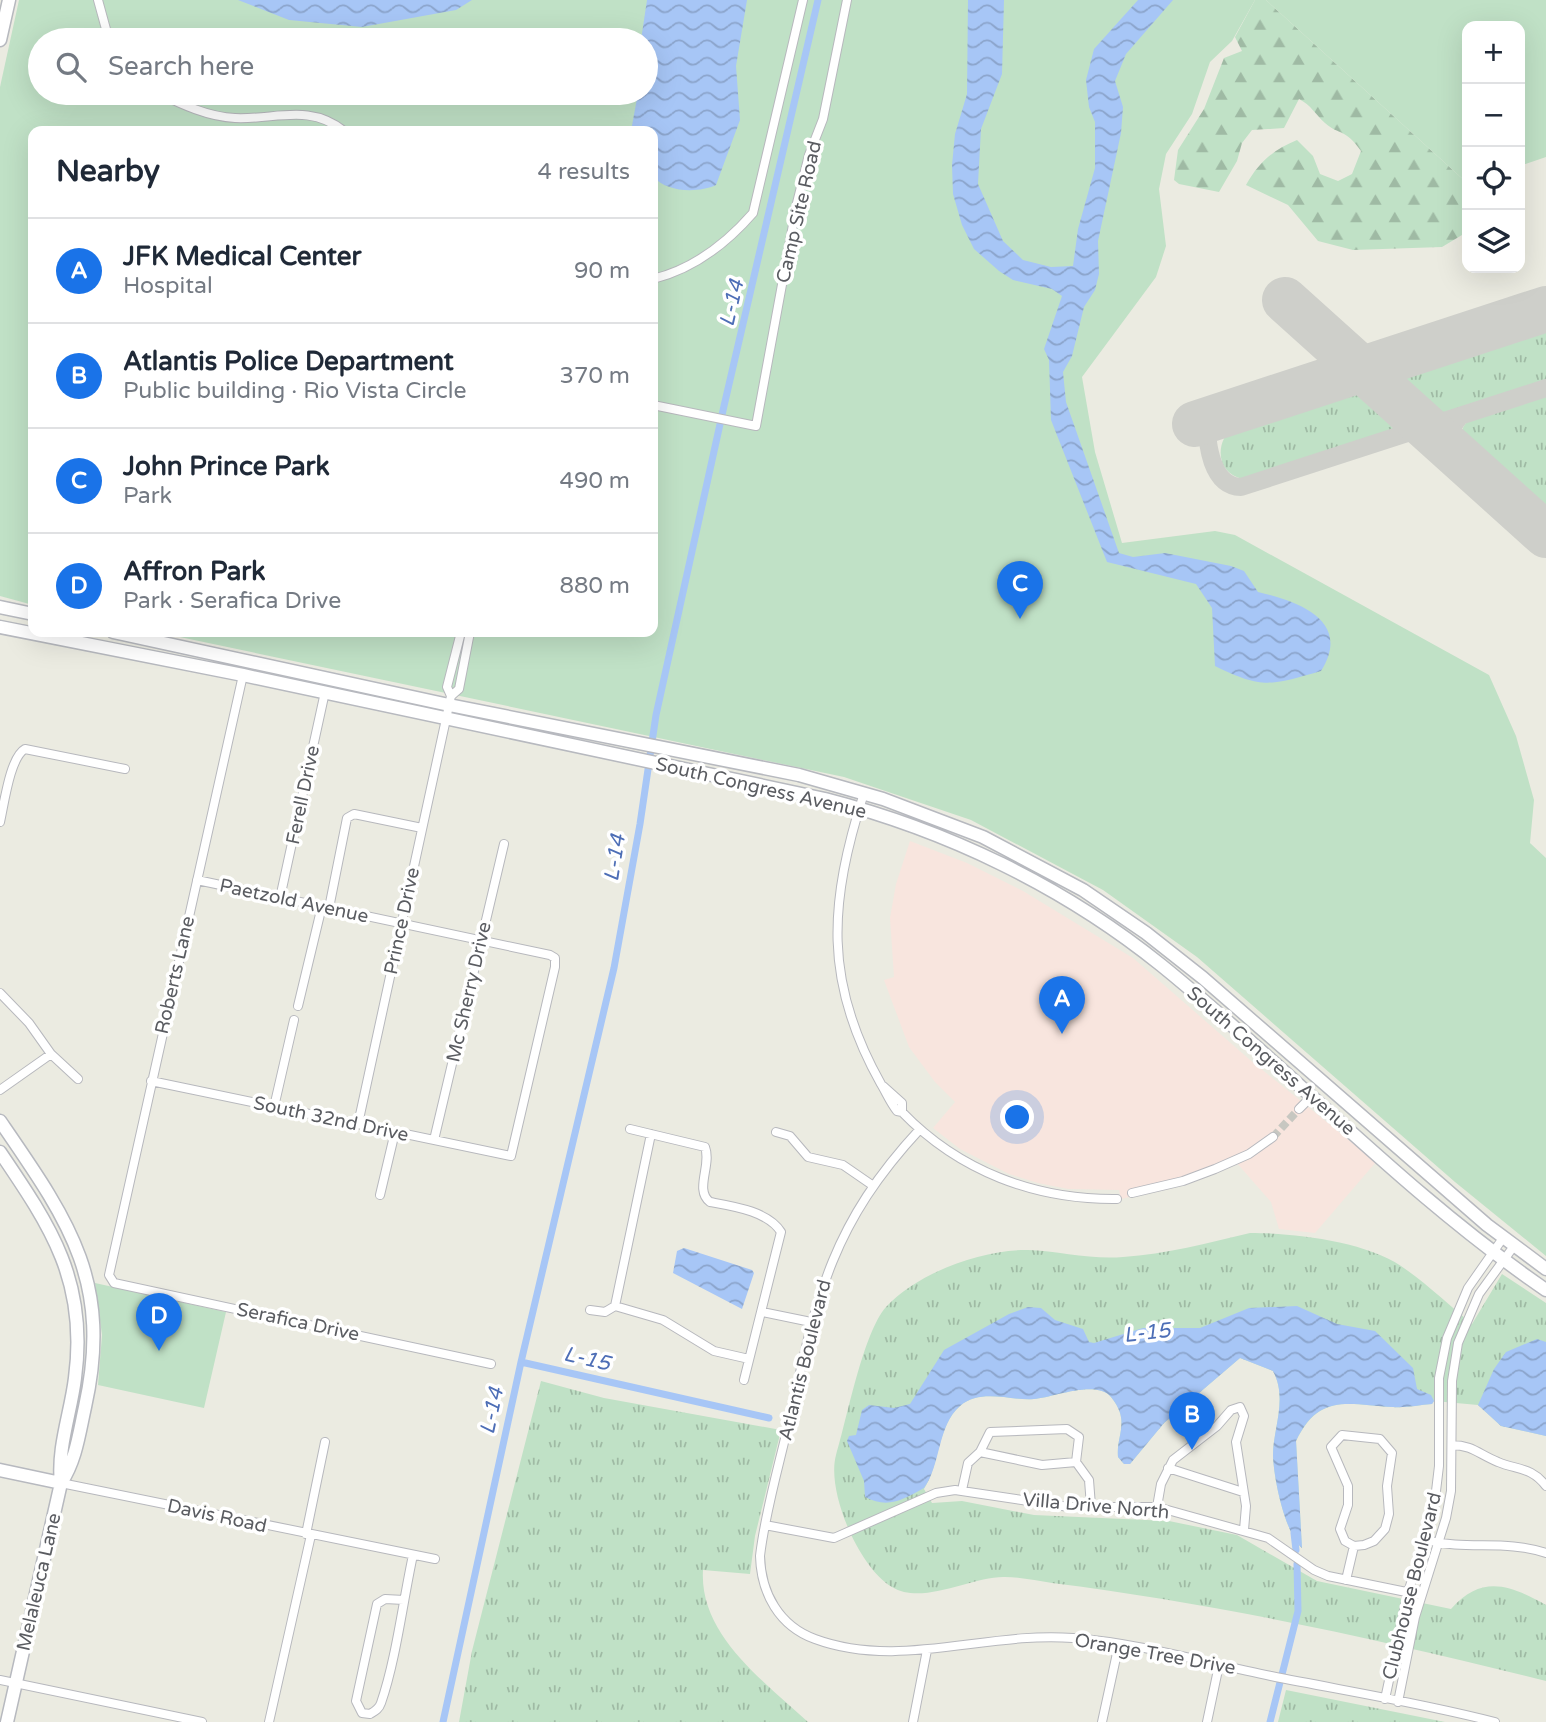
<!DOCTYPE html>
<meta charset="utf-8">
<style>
:root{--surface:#fff;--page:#f6f6f7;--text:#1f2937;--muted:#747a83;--line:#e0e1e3;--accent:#1a73e8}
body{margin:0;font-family:"Varela Round",sans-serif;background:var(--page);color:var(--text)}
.controls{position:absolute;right:21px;top:21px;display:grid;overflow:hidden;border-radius:14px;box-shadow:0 7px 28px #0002}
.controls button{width:63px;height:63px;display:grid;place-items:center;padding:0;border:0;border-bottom:2px solid var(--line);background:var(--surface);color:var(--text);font:35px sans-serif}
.you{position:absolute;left:1018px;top:1118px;width:24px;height:24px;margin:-18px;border:5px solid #fff;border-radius:50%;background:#1a73e8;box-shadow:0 0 0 10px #1a73e833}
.badge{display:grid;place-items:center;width:46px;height:46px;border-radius:50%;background:var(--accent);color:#fff;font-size:23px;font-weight:700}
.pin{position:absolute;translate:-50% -58px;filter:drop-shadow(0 2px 4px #0008)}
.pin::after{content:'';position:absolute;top:37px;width:24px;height:21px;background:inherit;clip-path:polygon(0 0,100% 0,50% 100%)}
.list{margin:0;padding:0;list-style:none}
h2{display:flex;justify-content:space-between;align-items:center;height:91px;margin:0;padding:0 28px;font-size:30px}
h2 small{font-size:23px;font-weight:400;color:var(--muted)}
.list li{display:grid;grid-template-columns:46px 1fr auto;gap:21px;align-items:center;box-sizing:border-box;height:105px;padding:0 28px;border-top:2px solid var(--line)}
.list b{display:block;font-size:26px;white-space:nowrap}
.list p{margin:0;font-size:23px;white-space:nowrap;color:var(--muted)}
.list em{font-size:23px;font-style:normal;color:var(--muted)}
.icon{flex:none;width:38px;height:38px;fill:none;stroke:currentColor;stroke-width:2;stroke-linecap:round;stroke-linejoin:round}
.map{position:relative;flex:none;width:1546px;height:1722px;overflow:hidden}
.search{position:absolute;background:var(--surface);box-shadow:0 7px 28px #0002;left:28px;top:28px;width:630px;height:77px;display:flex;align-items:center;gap:18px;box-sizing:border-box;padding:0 24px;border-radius:38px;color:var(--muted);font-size:26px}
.panel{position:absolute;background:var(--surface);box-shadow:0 7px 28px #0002;left:28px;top:126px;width:630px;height:511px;border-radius:14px}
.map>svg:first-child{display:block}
.medical{fill:#f8e5de}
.grass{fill:url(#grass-tufts)}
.forest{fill:url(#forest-firs)}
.green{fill:#c0e1c6;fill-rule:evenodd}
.water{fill:url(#water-waves)}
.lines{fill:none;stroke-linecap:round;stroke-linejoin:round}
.canal{stroke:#a7c6f6;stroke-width:7}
.taxiway{stroke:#cecfca;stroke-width:18}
.runway{stroke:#cecfca;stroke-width:46}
.street-tunnel{stroke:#c7c7c1;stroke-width:8;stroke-dasharray:8 4;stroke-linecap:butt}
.street-casing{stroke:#b7b8bd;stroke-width:10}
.secondary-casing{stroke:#b7b9bf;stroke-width:15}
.street{stroke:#fff;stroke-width:8}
.secondary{stroke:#fff;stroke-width:12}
.labels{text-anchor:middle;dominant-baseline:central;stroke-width:7;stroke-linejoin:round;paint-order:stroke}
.street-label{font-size:19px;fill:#5a5c61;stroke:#fff}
.water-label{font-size:21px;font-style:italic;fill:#4d6eb6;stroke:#fff}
</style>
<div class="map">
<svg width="1546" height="1722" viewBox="0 0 1546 1722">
<defs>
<pattern id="grass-tufts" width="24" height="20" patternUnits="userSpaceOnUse" patternTransform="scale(1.75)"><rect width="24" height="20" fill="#c0e1c6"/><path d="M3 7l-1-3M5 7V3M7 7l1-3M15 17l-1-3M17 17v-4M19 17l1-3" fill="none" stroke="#9fbaa4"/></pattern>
<pattern id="forest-firs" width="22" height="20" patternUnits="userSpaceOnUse" patternTransform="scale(1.75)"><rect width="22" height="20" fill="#c0e1c6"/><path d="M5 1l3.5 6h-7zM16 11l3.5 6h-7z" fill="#9fbaa4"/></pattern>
<pattern id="water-waves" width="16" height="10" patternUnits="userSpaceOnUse" patternTransform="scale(1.75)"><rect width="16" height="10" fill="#a7c6f6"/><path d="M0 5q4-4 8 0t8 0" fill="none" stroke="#8ba4cb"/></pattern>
</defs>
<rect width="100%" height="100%" fill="#ebebe1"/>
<path class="medical" d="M910 841 967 863 1023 891 1133 958 1249 1059 1376 1162 1315 1233 1279 1229 1271 1202 1235 1161 1186 1184 1121 1199 1119 1190 1068 1189 1038 1183 1009 1174 960 1149 933 1128 955 1102 935 1082 909 1047 884 980 894 977 890 918 896 884Z"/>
<path class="grass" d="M1546 328V380L1443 414 1434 413 1391 380Z
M1363 385 1398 418 1399 427 1243 479C1216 474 1214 442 1234 426Z
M1546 394V519L1462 444C1460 433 1462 427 1469 419Z
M1250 1233C1293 1233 1364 1241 1401 1266 1426 1283 1449 1305 1472 1324L1502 1274 1546 1303V1436L1501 1426 1478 1405 1434 1401 1432 1404C1419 1405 1406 1408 1393 1407 1348 1405 1320 1392 1296 1441L1302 1548C1285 1533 1274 1480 1273 1456 1273 1428 1288 1399 1273 1371L1240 1358 1164 1423 1130 1464H1124L1118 1457C1116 1434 1131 1422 1111 1397 1096 1379 1052 1398 1034 1399 1010 1401 981 1388 960 1406 937 1426 940 1465 924 1489L932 1503 962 1501 1034 1515 1169 1521 1237 1535 1317 1581 1451 1609C1482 1574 1510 1585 1546 1605V1681C1382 1640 1220 1604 1052 1583 1037 1581 1021 1577 1005 1577 972 1576 923 1606 892 1587 859 1568 826 1491 836 1455 847 1419 863 1333 886 1307 917 1273 983 1249 1028 1250 1059 1251 1092 1260 1123 1257 1166 1254 1208 1243 1250 1233Z
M541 1381 604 1398 781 1430 755 1536 750 1574 703 1570C699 1635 765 1682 808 1722H459L472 1651Z
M1286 1690 1445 1722H1278Z"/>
<path class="forest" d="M1255 0H1266L1466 182 1467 232 1442 247 1353 250 1318 241 1288 205 1246 185C1259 162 1273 150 1297 140L1313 156 1320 174 1338 181 1352 174 1361 151C1345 128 1340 136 1325 123 1315 114 1311 105 1299 99L1284 128 1252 130 1242 143 1237 161 1219 192 1179 184 1174 180 1178 150 1204 109 1224 58 1242 51 1235 37Z"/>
<path class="green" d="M19 0H1255L1232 41 1210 62 1192 114 1166 154 1159 189 1166 246 1156 277 1082 377 1095 452 1122 543 1215 531 1235 535 1489 675 1516 736 1534 800 1530 843 1546 858V1256L1455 1182 1197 957 1103 890 971 820 844 777 156 632H653V131H33V605L0 596V87ZM40 40H646V93H40Z
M1266 0H1546V157L1520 166V26H1467L1466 182Z
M95 1283 226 1312 204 1408 98 1385 102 1335Z"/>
<path class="water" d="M238 0H472L456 10 362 27 289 20Z
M647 0H747L736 66 740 120 716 185C699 193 666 193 653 176V131H631L638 93H646V40H641Z
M968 0H1004L1002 74 981 129 978 184 1003 241 1023 260 1051 267 1073 266 1078 229 1095 168V122L1089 107 1086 80 1094 49 1138 0H1173L1126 54 1115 81 1123 107 1121 133 1098 241 1099 274 1095 290 1084 307 1072 356 1063 372 1066 402 1119 553 1133 557 1165 553 1231 566 1244 571 1258 592C1297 601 1353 620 1321 671 1271 685 1264 690 1215 666L1212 608 1196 584 1107 562 1051 420 1049 360 1044 349 1062 296 1052 289 1013 280 999 271 974 249 962 225 953 194 952 165 955 134 967 94Z
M684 1248 752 1270 754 1273 742 1309 673 1273 677 1251Z
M1297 1306 1337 1324 1375 1331 1413 1368 1417 1389 1431 1395 1434 1401 1432 1404C1419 1405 1406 1408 1393 1407 1349 1405 1319 1392 1296 1441L1302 1548C1285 1533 1274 1480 1273 1456 1273 1428 1288 1399 1273 1371L1240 1358 1164 1423 1130 1464H1124L1118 1457C1116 1434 1131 1422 1111 1397 1096 1379 1052 1398 1034 1399 1010 1401 981 1388 960 1406 937 1426 941 1465 924 1488 902 1500 888 1509 865 1497L864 1481 847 1441 849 1436 856 1435 862 1410 869 1405 894 1408 910 1404 944 1350 1009 1314 1028 1307 1041 1308 1055 1320 1083 1329 1089 1342 1094 1343 1143 1328H1200L1249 1308Z
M1537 1339 1546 1342V1436L1501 1426 1478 1405 1494 1369 1506 1352Z"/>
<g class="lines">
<path class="canal" d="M521 1362 769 1418
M1294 1533 1296 1550
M443 1722 521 1362 614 968 640 824 656 715 724 406 818 0
M1270 1722 1298 1611 1297 1564"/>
<path class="taxiway" d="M1206 420C1207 444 1211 486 1241 487L1546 388
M1455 453 1448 433 1460 416"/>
<path class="runway" d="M1285 300 1546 535
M1195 424 1546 309"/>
<path class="street-tunnel" d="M1273 1137 1299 1109"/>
<g class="street-casing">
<path id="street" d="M98 0 109 40
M158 93C181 104 208 117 235 118 275 120 309 103 344 131
M653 279C693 269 726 244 753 213L803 0
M653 405 756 426 797 203 809 155 823 119 847 0
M243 675 109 1275 114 1283 491 1364
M451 696 459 689 470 632
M864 793C829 903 823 981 881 1084 887 1094 890 1102 897 1111L902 1112C959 1171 1035 1200 1117 1199
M0 822C4 805 10 757 25 749L125 769
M280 898 325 692
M329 908 347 818 354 814 422 828
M0 993 29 1023 51 1054 78 1079
M298 1006 322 906
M151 1081 511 1156 555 967V958L550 955 197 880
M883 1086 902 1103V1112
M0 1090 51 1054
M274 1107 294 1020
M1299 1109 1312 1096
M358 1124 451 696 447 687 461 632
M630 1129 705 1147C712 1165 694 1190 710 1202 732 1206 768 1211 781 1232L744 1380
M920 1129C829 1227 816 1300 788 1426 778 1469 765 1513 760 1556 761 1593 779 1626 815 1639 899 1670 987 1631 1073 1638 1140 1643 1206 1663 1271 1676 1346 1691 1422 1703 1495 1722
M776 1132 790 1136 808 1157 843 1165 872 1185
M434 1140 504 844
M1132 1193 1183 1181 1215 1169 1249 1154 1273 1137
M380 1195 395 1132
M615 1306 663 1320 714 1351 749 1359
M590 1310 605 1312 615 1306 651 1134
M762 1312 811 1322
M1342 1435 1380 1439 1392 1453 1387 1486 1389 1514 1385 1529 1374 1541 1364 1545 1354 1546 1345 1541 1340 1529 1348 1505V1486L1331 1447Z
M1452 1445C1472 1445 1480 1455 1498 1462 1517 1470 1532 1467 1546 1486
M980 1452 1042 1465 1076 1462
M1168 1468 1243 1492
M61 1483 435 1559
M962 1490 968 1463 980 1452 990 1432 1067 1429 1079 1437 1076 1462 1089 1480 1091 1506
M1157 1507 1161 1484 1173 1460 1217 1426 1231 1410 1240 1407 1244 1416 1236 1442 1246 1506 1244 1530
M765 1525 834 1538 936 1493 955 1490 1069 1507H1157L1268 1538 1314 1570 1328 1576 1421 1595
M306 1534 325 1442
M1426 1540C1468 1551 1504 1539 1546 1553
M1346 1580 1354 1546
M404 1600 385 1599 377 1604 356 1701 362 1713 370 1714C375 1711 379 1709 381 1703 396 1660 403 1601 413 1555
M0 1680 202 1722
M1385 1699 1408 1592 1433 1516 1439 1466V1378L1447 1338 1468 1288 1503 1238
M1398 1702 1415 1617 1446 1518 1451 1491 1452 1381 1458 1343 1479 1294 1514 1246
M269 1722 311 1535
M913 1722 927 1650
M1102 1722 1119 1644
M1207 1722 1219 1665"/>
</g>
<g class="secondary-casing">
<path id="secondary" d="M0 40 9 0
M0 607 33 614
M0 627 243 675 825 799C946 830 1063 886 1161 965 1291 1070 1407 1195 1546 1290
M113 632 449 705 799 775 883 799 983 837 1083 890 1146 933 1203 978 1487 1225 1546 1269
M0 1121C68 1220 113 1281 85 1407 79 1434 76 1460 61 1483
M0 1152C51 1227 88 1282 75 1378 71 1412 57 1448 61 1483L7 1722
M0 1470 61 1483"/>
</g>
<use href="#street" class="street"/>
<use href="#secondary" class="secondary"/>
</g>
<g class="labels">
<g class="street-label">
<text transform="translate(799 212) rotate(-77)">Camp Site Road</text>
<text transform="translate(761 788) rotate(13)">South Congress Avenue</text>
<text transform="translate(303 795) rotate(-78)">Ferell Drive</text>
<text transform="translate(294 901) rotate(12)">Paetzold Avenue</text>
<text transform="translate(402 921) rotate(-78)">Prince Drive</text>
<text transform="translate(175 975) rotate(-77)">Roberts Lane</text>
<text transform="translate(469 992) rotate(-77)">Mc Sherry Drive</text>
<text transform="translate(1271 1061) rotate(41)">South Congress Avenue</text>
<text transform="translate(331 1119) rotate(12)">South 32nd Drive</text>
<text transform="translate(298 1322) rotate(12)">Serafica Drive</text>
<text transform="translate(805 1360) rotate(-76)">Atlantis Boulevard</text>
<text transform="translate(1096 1506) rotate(5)">Villa Drive North</text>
<text transform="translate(217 1516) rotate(12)">Davis Road</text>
<text transform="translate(39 1582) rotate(-77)">Melaleuca Lane</text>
<text transform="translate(1412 1586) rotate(-76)">Clubhouse Boulevard</text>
<text transform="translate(1155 1654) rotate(10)">Orange Tree Drive</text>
</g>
<g class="water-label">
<text transform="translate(732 303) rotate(-77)">L-14</text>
<text transform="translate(615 858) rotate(-81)">L-14</text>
<text transform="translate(1147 1333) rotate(-7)">L-15</text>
<text transform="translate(587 1359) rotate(13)">L-15</text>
<text transform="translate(492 1411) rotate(-78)">L-14</text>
</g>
</g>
</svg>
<div class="controls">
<button>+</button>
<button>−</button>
<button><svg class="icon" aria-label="locate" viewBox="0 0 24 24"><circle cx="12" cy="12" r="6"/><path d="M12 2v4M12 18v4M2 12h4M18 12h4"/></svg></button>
<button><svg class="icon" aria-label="layers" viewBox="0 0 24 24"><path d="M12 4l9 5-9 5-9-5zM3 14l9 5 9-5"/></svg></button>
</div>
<div class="you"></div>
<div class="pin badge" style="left:1062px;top:1034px">A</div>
<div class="pin badge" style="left:1192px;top:1450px">B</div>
<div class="pin badge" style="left:1020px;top:619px">C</div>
<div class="pin badge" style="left:159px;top:1351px">D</div>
<div class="search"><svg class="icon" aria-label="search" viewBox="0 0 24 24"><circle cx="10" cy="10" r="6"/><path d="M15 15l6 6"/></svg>Search here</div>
<section class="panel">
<h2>Nearby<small>4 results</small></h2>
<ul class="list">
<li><span class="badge">A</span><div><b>JFK Medical Center</b><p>Hospital</p></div><em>90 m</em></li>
<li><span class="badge">B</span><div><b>Atlantis Police Department</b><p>Public building · Rio Vista Circle</p></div><em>370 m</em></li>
<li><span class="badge">C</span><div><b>John Prince Park</b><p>Park</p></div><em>490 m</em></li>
<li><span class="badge">D</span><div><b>Affron Park</b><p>Park · Serafica Drive</p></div><em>880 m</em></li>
</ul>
</section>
</div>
